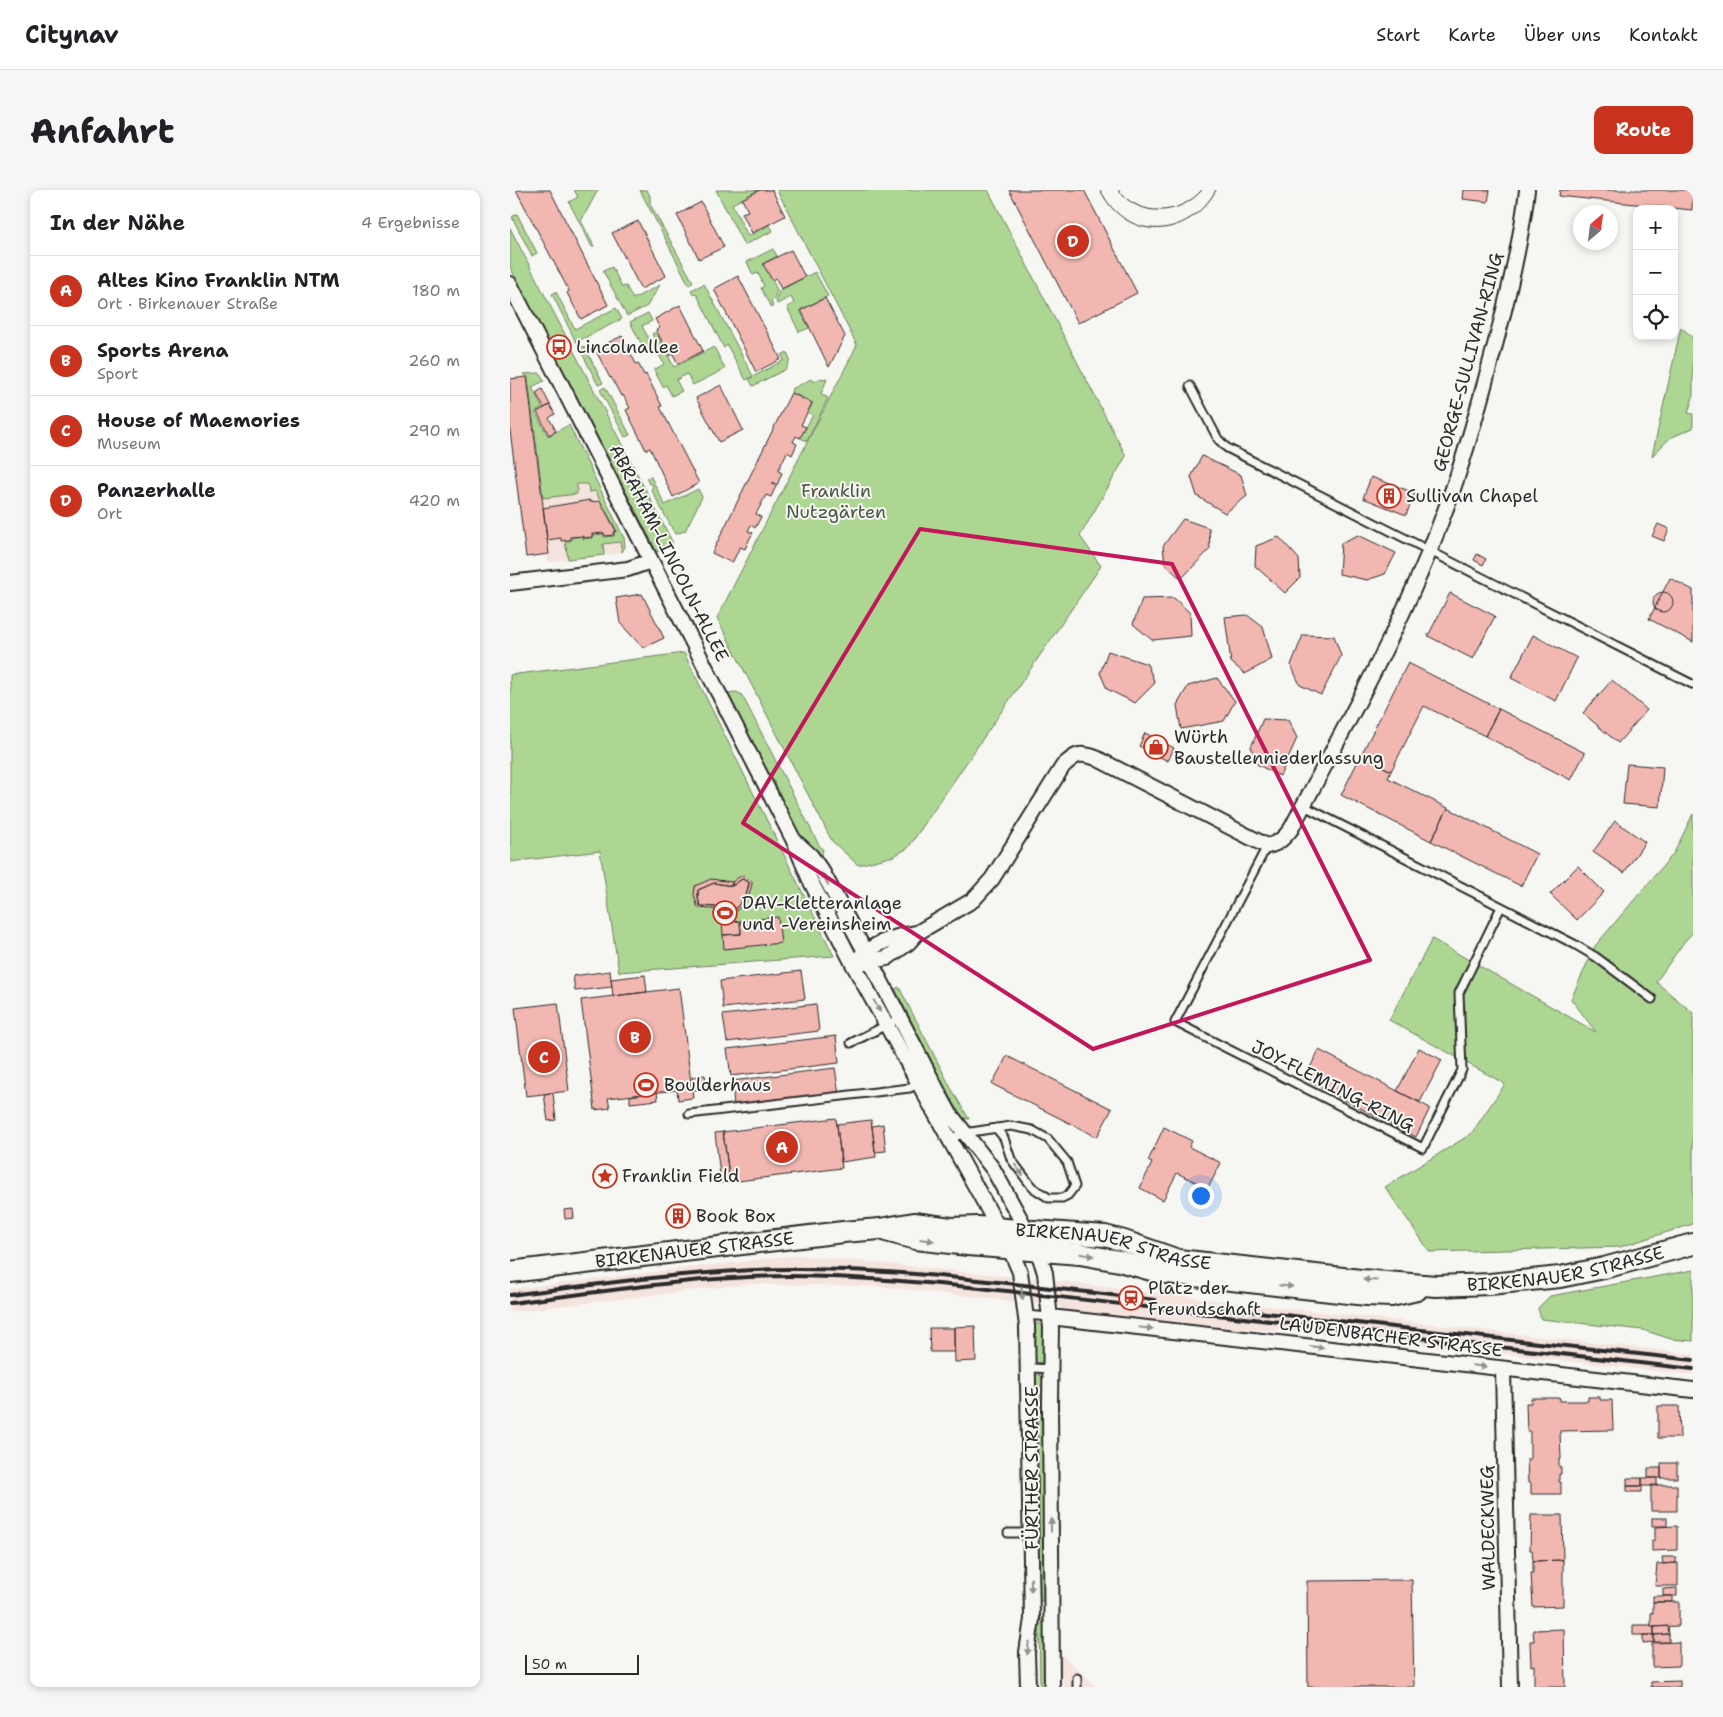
<!DOCTYPE html>
<html lang="de">
<meta charset="utf-8">
<style>
:root{--surface:#fff;--page:#f6f6f6;--text:#202124;--muted:#757577;--line:#e0e0e0;--accent:#c8321e}
body{margin:0;font-family:"Shantell Sans",sans-serif;background:var(--page);color:var(--text)}
.controls{position:absolute;right:15px;top:15px;display:grid;overflow:hidden;border-radius:10px;box-shadow:0 2px 8px #0003}
.controls button{width:45px;height:45px;display:grid;place-items:center;padding:0;border:0;border-bottom:1px solid var(--line);background:var(--surface);color:var(--text);font:25px sans-serif}
.compass{position:absolute;left:1063px;top:15px;width:45px;height:45px;border-radius:50%;background:var(--surface);box-shadow:0 2px 8px #0003;rotate:28deg}
.scale{position:absolute;left:15px;bottom:12px;width:114px;box-sizing:border-box;padding-left:5px;border:2px solid #2b2b2b;border-top:0;font-size:14px;line-height:18px;white-space:nowrap;color:#2b2b2b;-webkit-text-stroke:4px #f6f6f2;paint-order:stroke}
.you{position:absolute;left:690px;top:1005px;width:18px;height:18px;margin:-12px;border:4px solid #fff;border-radius:50%;background:#1a73e8;box-shadow:0 0 0 8px #1a73e833}
.badge{display:grid;place-items:center;width:32px;height:32px;border-radius:50%;background:var(--accent);color:#fff;font-size:16px;font-weight:700}
.pin{position:absolute;translate:-50% -50%;border:2px solid #fff;box-shadow:0 1px 5px #0006}
.list{margin:0;padding:0;list-style:none}
h2{display:flex;justify-content:space-between;align-items:center;height:65px;margin:0;padding:0 20px;font-size:21px}
h2 small{font-size:16px;font-weight:400;color:var(--muted)}
.list li{display:grid;grid-template-columns:32px 1fr auto;gap:15px;align-items:center;box-sizing:border-box;height:70px;padding:0 20px;border-top:1px solid var(--line)}
.list b{display:block;font-size:19px;white-space:nowrap}
.list p{margin:0;font-size:16px;white-space:nowrap;color:var(--muted)}
.list em{font-size:16px;font-style:normal;color:var(--muted)}
.icon{flex:none;width:28px;height:28px;fill:none;stroke:currentColor;stroke-width:2;stroke-linecap:round;stroke-linejoin:round}
.map{position:relative;flex:none;width:1183px;height:1497px;overflow:hidden;border-radius:10px}
header{display:flex;align-items:center;gap:30px;box-sizing:border-box;height:70px;padding:0 25px;background:var(--surface);border-bottom:1px solid var(--line)}
header strong{font-size:24px}
nav{display:flex;gap:28px;margin-inline-start:auto;font-size:18px}
.intro{display:flex;align-items:center;justify-content:space-between;box-sizing:border-box;height:120px;padding:0 30px}
h1{margin:0;font-size:35px}
.button{padding:12px 22px;border-radius:10px;background:var(--accent);color:#fff;font-size:18px;font-weight:700}
main{display:flex;gap:30px;padding:0 30px}
aside{flex:1;background:var(--surface);border-radius:10px;box-shadow:0 2px 8px #0003}
.map>svg:first-child{display:block}
.built{fill:#f5e3de}
.green{fill:#aed693;stroke:#6c805f}
.building{fill:#f3b7b1;stroke:#2b2b2b}
.lines{fill:none;stroke-linecap:round;stroke-linejoin:round}
.lane-casing{stroke:#2b2b2b;stroke-width:11}
.street-casing{stroke:#2b2b2b;stroke-width:18}
.secondary-casing{stroke:#2b2b2b;stroke-width:24}
.lane{stroke:#f6f6f2;stroke-width:7}
.street{stroke:#f6f6f2;stroke-width:14}
.secondary{stroke:#f6f6f2;stroke-width:20}
.tram{stroke:#2b2b2b;stroke-width:1}
.rail{stroke:#2b2b2b;stroke-width:4}
.oneway{fill:#90908e}
.marked{fill:none;stroke:#c2185b;stroke-width:4;stroke-linejoin:round}
.labels{text-anchor:middle;dominant-baseline:central;stroke-width:4;stroke-linejoin:round;paint-order:stroke}
.poi-label{font-size:18px;fill:#2b2b2b;stroke:#f6f6f2;text-anchor:start}
.street-label{font-size:18px;fill:#2b2b2b;stroke:#f6f6f2}
.park-label{font-size:18px;fill:#4c5645;stroke:#f6f6f2}
</style>
<header>
<strong>Citynav</strong>
<nav><a>Start</a><a>Karte</a><a>Über uns</a><a>Kontakt</a></nav>
</header>
<div class="intro"><h1>Anfahrt</h1><a class="button">Route</a></div>
<main>
<aside>
<h2>In der Nähe<small>4 Ergebnisse</small></h2>
<ul class="list">
<li><span class="badge">A</span><div><b>Altes Kino Franklin NTM</b><p>Ort · Birkenauer Straße</p></div><em>180 m</em></li>
<li><span class="badge">B</span><div><b>Sports Arena</b><p>Sport</p></div><em>260 m</em></li>
<li><span class="badge">C</span><div><b>House of Maemories</b><p>Museum</p></div><em>290 m</em></li>
<li><span class="badge">D</span><div><b>Panzerhalle</b><p>Ort</p></div><em>420 m</em></li>
</ul>
</aside>
<div class="map">
<svg width="1183" height="1497" viewBox="0 0 1183 1497">
<rect width="100%" height="100%" fill="#f6f6f2"/>
<filter id="ink" filterUnits="userSpaceOnUse"><feTurbulence type="fractalNoise" baseFrequency=".02" numOctaves="2"/><feDisplacementMap in="SourceGraphic" scale="10" xChannelSelector="R" yChannelSelector="G"/><feConvolveMatrix kernelMatrix="1 2 1 2 8 2 1 2 1" color-interpolation-filters="sRGB"/></filter>
<g filter="url(#ink)">
<path class="built" d="M59 235 114 348 115 357 112 362 106 364 38 372 29 300 34 299Z
M287 1065 555 1092 732 1113 1183 1164V1185L770 1139 762 1141 613 1128 552 1121 549 1116 364 1096 235 1094 0 1122V1099Z
M546 1459 587 1497H554Z"/>
<path class="green" d="M64 0H88L71 31 84 56 82 57 59 12 68 7Z
M130 0H137L140 6V14L183 92 179 95Z
M206 0H249L222 14 238 46 260 35 263 41 234 55Z
M267 0H478L616 266 570 346 591 376 398 658 384 666 348 675 322 651 207 428 347 155Z
M7 24 27 63 22 66 2 27Z
M0 38 163 353 147 362 0 77Z
M263 59 267 66 254 73 267 100 264 109 261 111 263 116 261 118 251 98 254 96 248 83 243 85 237 72Z
M102 77 112 97 116 96 123 109 150 95 137 116 117 126 93 81Z
M305 82 318 106 290 120 299 138 289 142 277 117 284 113 281 107 267 114 266 110 269 101Z
M194 94 243 186 236 190 217 155 214 158 186 103 183 104 181 100Z
M46 102 65 139 106 118 112 129 66 152 42 104Z
M138 123 142 131 132 136 142 155 134 159 120 132Z
M1171 137 1183 148V207L1178 223 1183 224V238L1160 248 1142 266Z
M146 142 164 177 204 157 215 179 183 195 177 184 166 190 172 201 162 206 156 195 153 197 144 180 154 174 143 154 146 152 142 144Z
M74 156 93 193 88 195 70 159Z
M277 162 280 169 276 179 243 196 239 189 274 170 272 165Z
M30 183 34 191 22 197 32 218 25 222 38 246 59 235 114 348 115 357 112 362 110 352 93 354 94 365 58 369 55 351H61V348L72 346 73 349 82 348V345L94 344V347L104 346V343L107 341 85 301 79 302 78 294H67V304L33 308 18 187 14 184Z
M312 188 313 189 316 188 317 189 311 204 318 208 297 251 290 248 303 225 298 222 303 213 281 202 282 199 301 189 303 192Z
M95 197 120 245 115 247 90 200Z
M141 287 155 315 188 299 192 307 175 341 165 344 141 299 143 297 141 293 139 294 136 288Z
M174 463 324 766 109 782 90 661 0 672V485Z
M226 502 231 504 234 509 309 655 313 660 310 669 289 644 217 503Z
M1183 624V742L1174 752 1146 792 1183 823V1034L1110 1057 920 1062 875 997 961 944 995 894 879 830 922 749 1086 842 1061 809 1085 756 1164 663Z
M389 797 442 900 459 929 454 928 450 924 438 903 385 799Z
M1183 1080V1151L1161 1149 1133 1140 1031 1129 1028 1118 1040 1106Z
M523 1132 533 1135 534 1172 523 1173Z
M529 1184 533 1188 537 1411H526L523 1189Z
M529 1429H537L538 1497H530Z"/>
<path class="building" d="M6 0H40L98 115 71 129 57 103 59 101Z
M250 0H262L275 26 242 43 232 23 238 21 232 9Z
M499 0H574L627 103 568 133Z
M954 0H980L978 12 953 9Z
M1050 0H1183L1182 20 1049 6Z
M191 12 214 57 189 69 167 25Z
M128 31 156 86 131 99 102 43Z
M281 60 295 87 271 99 266 88 262 90 253 74Z
M228 86 271 169 246 182 204 99Z
M315 108 335 146 319 177 291 120Z
M170 115 193 161 168 174 163 164 160 166 146 140 150 138 145 129Z
M112 146 126 174 128 173 134 185 136 184 152 216 150 217 189 293 163 307 140 258 136 260 116 220 120 218 113 205 111 206 101 187 100 188 85 159Z
M17 187 39 364 16 367 0 240V189Z
M211 195 233 240 209 252 186 208Z
M32 199 40 215 34 218 26 203Z
M281 203 302 213 291 235 296 237 290 248 286 246 283 252 287 254 282 265 277 262 268 281 272 283 267 295 262 292V294L266 296 261 307 256 305 246 324 251 327 245 338 241 335 238 341 243 343 240 348 235 359 230 357 222 373 202 363Z
M40 215 45 224 39 228 46 241 39 245 27 222Z
M692 266 731 285 737 306 715 323 687 306 681 287Z
M861 287 905 303 896 325 853 308Z
M307 299 315 303 311 310 304 306Z
M80 310V312L90 311 106 341 103 342 104 345 95 346 94 343 82 344V347L73 348V346L60 347V350L51 351V348L37 350 33 318Z
M673 329 699 338 700 359 671 389 655 374 653 356Z
M1148 334 1159 339 1154 351 1142 346Z
M848 345 886 363 875 384 857 390 829 384 831 353Z
M769 347 789 369 790 388 775 403 745 376 746 356Z
M967 364 976 369 973 375 964 370Z
M1160 388 1183 400V452L1139 429Z
M1143 412a10 10 0 1 1 20 0a10 10 0 1 1-20 0Z
M940 403 985 426 963 469 918 446Z
M132 404 154 448 133 458 110 433 106 408Z
M664 408 680 423 681 446 642 450 623 434 632 409Z
M737 425 753 437 762 469 735 484 721 472 715 427Z
M793 445 824 446 831 466 811 505 790 495 781 475Z
M1023 445 1067 468 1046 511 1001 488Z
M598 461 637 474 645 493 625 513 597 499 590 483Z
M898 473 989 519 975 546 914 516 881 581 851 565Z
M707 488 725 511 714 531 671 539 667 515 678 496Z
M1102 490 1137 520 1108 553 1073 523Z
M989 519 1075 563 1061 590 975 546Z
M753 529 778 530 787 548 770 586 748 575 741 557Z
M635 543 664 558 658 571 629 556Z
M851 565 881 581 878 588 938 618 921 651 831 605Z
M1117 574 1153 577 1150 617 1113 614Z
M938 618 1027 664 1011 696 921 651Z
M1105 631 1135 652 1114 683 1083 662Z
M1068 676 1094 702 1067 730 1040 704Z
M232 685 242 691V694L238 709 224 723V720L236 706 239 694V692L232 689 222 696V692Z
M201 689 222 692V696L204 693 188 700V708L190 716 217 718 224 720V723L214 720 188 718 184 705 185 696Z
M232 689 239 692 236 706 224 720 212 717 190 716 188 708V700L204 693 222 696Z
M268 727 271 753 214 759 213 745 231 744 230 731Z
M230 731 231 744 213 745 212 733Z
M100 781 102 797 65 801 63 786Z
M291 781 295 809 213 818 210 791Z
M135 785 137 802 103 806 101 789Z
M169 798 183 908 168 910 167 900 98 908 100 918 85 920 71 810Z
M48 813 59 901 16 906 5 818Z
M306 814 309 841 217 852 213 825Z
M326 846 329 873 221 886 217 859Z
M909 858 932 870 910 912 887 901Z
M809 860 920 918 906 947 794 889Z
M497 866 602 919 587 947 482 894Z
M325 878 329 905 241 916V913L224 915 222 891Z
M195 885 197 899 184 900 182 887Z
M147 902 148 910 120 913V906Z
M39 903H43L46 930 38 931 34 904Z
M326 928 332 978 220 992 213 942Z
M361 930 366 967 331 972 327 934Z
M373 934 376 961 365 962 362 936Z
M654 937 682 951 679 957 711 973 698 998 667 983 653 1010 630 998 642 973 638 971Z
M213 942 220 992 211 993 205 943Z
M63 1019 64 1028 55 1029 54 1020Z
M171 1022 172 1028 166 1029 165 1023Z
M465 1136 466 1171 445 1172 444 1137Z
M419 1138H444V1162H420Z
M1078 1207H1090V1210H1102L1103 1240 1050 1241 1051 1269H1049V1277H1051V1284H1049V1292H1051V1304H1021V1293H1018L1017 1269H1020V1241H1017L1016 1213H1021V1208H1050V1211H1078Z
M1148 1216H1169L1170 1248H1148Z
M1151 1273H1167V1288H1151Z
M1138 1278H1151V1288H1138Z
M1117 1288H1132V1296H1117Z
M1132 1288H1147V1296H1132Z
M1141 1295H1167V1321H1141Z
M1117 1296H1132V1302H1117Z
M1021 1325H1052L1053 1370 1023 1371 1022 1360H1020Z
M1142 1328H1157V1336H1142Z
M1167 1336V1360L1142 1361V1350H1145V1337Z
M1152 1367H1166V1373L1153 1374Z
M1053 1370V1416L1023 1417 1021 1383H1023V1371Z
M1168 1373V1396H1145L1147 1374Z
M902 1390 904 1497H798L797 1391Z
M1167 1398V1406H1153V1399Z
M1143 1406H1162V1412H1143Z
M1143 1412H1169V1436L1141 1437V1422L1143 1423Z
M1123 1435H1141V1437H1144V1445H1123Z
M1158 1436 1159 1444 1144 1445V1437Z
M1054 1439 1055 1497H1024V1475L1021 1476 1020 1451H1024L1023 1440Z
M1159 1444V1452H1144V1445Z
M1133 1445H1144V1452L1133 1453Z
M1169 1452V1476L1142 1477V1453Z
M1170 1491V1497H1141V1492Z"/>
<g class="lines">
<g class="lane-casing">
<path id="lane" d="M680 196 708 249 717 258 1182 494
M794 616 1064 754 1086 767 1142 809
M757 656 665 832 913 958 952 880 949 803 991 717
M341 853 390 828
M179 924 400 898 409 893
M440 949 454 943 501 936 522 940 538 949 557 972 565 996 558 1005 552 1008H539L528 1001 522 997 501 969 494 948 486 938
M515 1125 540 1127
M518 1180 524 1178 540 1179
M498 1343H520
M567 1497V1488"/>
</g>
<g class="street-casing">
<path id="street" d="M0 94 283 649 300 690 343 774 500 1059 510 1082 517 1136 522 1429 517 1462 518 1497
M0 393 118 379 141 371
M288 654 301 666 313 683 374 797 428 902 440 924 483 979 528 1061 535 1083 541 1138 540 1214 542 1497
M349 768C364 753 386 746 407 743
M343 774 377 768 398 753 407 743 463 710 482 689 553 576C566 564 569 562 586 568L757 656C768 654 774 648 781 639 834 538 894 433 933 326 954 272 969 215 984 159 998 107 1011 54 1017 0
M540 1127 1183 1200
M993 1179 1000 1497"/>
</g>
<g class="secondary-casing">
<g id="secondary">
<path d="M376 1041 406 1049 458 1055 570 1064 609 1071 648 1082 857 1105 881 1106 907 1100"/>
<path id="s1" d="M0 1082 333 1042 370 1039 404 1033 441 1038 468 1037 595 1046 614 1051 668 1070 851 1090 926 1096 980 1094 1050 1087 1094 1078 1183 1054"/>
</g>
</g>
<use href="#lane" class="lane"/>
<use href="#street" class="street"/>
<use href="#secondary" class="secondary"/>
<path class="tram" d="M590 0C595 8 599 16 606 22 640 53 686 37 706 0
M608 0C630 28 669 26 692 0"/>
<path class="rail" d="M0 1105C93 1094 185 1080 279 1079 401 1078 523 1097 645 1110
M0 1113C92 1102 186 1086 280 1086 399 1087 518 1104 637 1117 819 1137 1001 1158 1183 1179
M684 1115 1183 1170"/>
</g>
<defs><path id="oneway-solid" d="M-6-.8H1V-3.2L6.5 0L1 3.2V.8H-6Z" transform="scale(1.25)"/></defs>
<g class="oneway">
<use href="#oneway-solid" transform="translate(315 689) rotate(-119)"/>
<use href="#oneway-solid" transform="translate(367 816) rotate(61)"/>
<use href="#oneway-solid" transform="translate(509 980) rotate(53)"/>
<use href="#oneway-solid" transform="translate(417 1050) rotate(7)"/>
<use href="#oneway-solid" transform="translate(577 1065) rotate(9)"/>
<use href="#oneway-solid" transform="translate(860 1090) rotate(-177)"/>
<use href="#oneway-solid" transform="translate(776 1096) rotate(6)"/>
<use href="#oneway-solid" transform="translate(512 1103) rotate(84)"/>
<use href="#oneway-solid" transform="translate(636 1138) rotate(6)"/>
<use href="#oneway-solid" transform="translate(807 1157) rotate(7)"/>
<use href="#oneway-solid" transform="translate(969 1176) rotate(7)"/>
<use href="#oneway-solid" transform="translate(541 1335) rotate(-90)"/>
<use href="#oneway-solid" transform="translate(521 1395) rotate(89)"/>
<use href="#oneway-solid" transform="translate(518 1458) rotate(96)"/>
</g>
</g>
<path class="marked" d="M410 339 662 374 860 770 583 859 233 633Z"/>
<defs>
<g id="bus-ring" transform="scale(1.25)"><circle r="9.5" fill="#f6f6f2" stroke="#c8321e" stroke-width="1.5"/><path d="M-5-6H5V4H4V6H2V4H-2V6H-4V4H-5ZM-3.5-4V0h7V-4ZM-3.5 1.2v1.5H-2V1.2ZM2 1.2v1.5H3.5V1.2Z" fill="#c8321e"/></g>
<g id="building-ring" transform="scale(1.25)"><circle r="9.5" fill="#f6f6f2" stroke="#c8321e" stroke-width="1.5"/><path d="M-4-6H4V6H1V3H-1V6H-4ZM-2.5-4.3h1.7v1.8h-1.7ZM.8-4.3h1.7v1.8H.8ZM-2.5-1h1.7V.8h-1.7ZM.8-1h1.7V.8H.8Z" fill="#c8321e"/></g>
<g id="shop-ring" transform="scale(1.25)"><circle r="9.5" fill="#f6f6f2" stroke="#c8321e" stroke-width="1.5"/><path d="M-5-2.5h2.3a2.7 3.5 0 0 1 5.4 0H5L5.5 6h-11ZM-1.5-2.5h3a1.5 2.3 0 0 0-3 0Z" fill="#c8321e"/></g>
<g id="stadium-ring" transform="scale(1.25)"><circle r="9.5" fill="#f6f6f2" stroke="#c8321e" stroke-width="1.5"/><path d="M0-5a6.5 5 0 1 0 0 10a6.5 5 0 1 0 0-10ZM-3.5-1.8h7v3.6h-7Z" fill="#c8321e"/></g>
<g id="sight-ring" transform="scale(1.25)"><circle r="9.5" fill="#f6f6f2" stroke="#c8321e" stroke-width="1.5"/><path d="M0-6L1.8-2.2L6-1.7L2.9 1.2L3.7 5.4L0 3.3L-3.7 5.4L-2.9 1.2L-6-1.7L-1.8-2.2Z" fill="#c8321e"/></g>
<g id="station-ring" transform="scale(1.25)"><circle r="9.5" fill="#f6f6f2" stroke="#c8321e" stroke-width="1.5"/><path d="M-3-6H3Q5-6 5-4V2Q5 4 3 4L4.5 6H3L1.5 4h-3L-3 6H-4.5L-3 4Q-5 4-5 2V-4Q-5-6-3-6ZM-3.5-4v3h7v-3ZM-3.5 1v1.5H-2V1ZM2 1v1.5H3.5V1Z" fill="#c8321e"/></g>
</defs>
<g fill-rule="evenodd">
<use href="#bus-ring" x="49" y="157"/>
<use href="#building-ring" x="879" y="306"/>
<use href="#shop-ring" x="646" y="557"/>
<use href="#stadium-ring" x="215" y="723"/>
<use href="#stadium-ring" x="136" y="895"/>
<use href="#sight-ring" x="95" y="986"/>
<use href="#building-ring" x="168" y="1026"/>
<use href="#station-ring" x="621" y="1108"/>
</g>
<g class="labels">
<g class="poi-label">
<text x="66" y="157">Lincolnallee</text>
<text x="896" y="306">Sullivan Chapel</text>
<text x="664" y="547">Würth<tspan x="664" dy="21">Baustellenniederlassung</tspan></text>
<text x="232" y="713">DAV-Kletteranlage<tspan x="232" dy="21">und -Vereinsheim</tspan></text>
<text x="154" y="895">Boulderhaus</text>
<text x="112" y="986">Franklin Field</text>
<text x="186" y="1026">Book Box</text>
<text x="638" y="1098">Platz der<tspan x="638" dy="21">Freundschaft</tspan></text>
</g>
<g class="street-label">
<text transform="translate(958 172) rotate(-75)">GEORGE-SULLIVAN-RING</text>
<text transform="translate(159 363) rotate(63)">ABRAHAM-LINCOLN-ALLEE</text>
<text transform="translate(823 896) rotate(27)">JOY-FLEMING-RING</text>
<text stroke="none"><textPath href="#s1" startOffset="609">BIRKENAUER STRASSE</textPath></text>
<text stroke="none"><textPath href="#s1" startOffset="186">BIRKENAUER STRASSE</textPath></text>
<text stroke="none"><textPath href="#s1" startOffset="1066">BIRKENAUER STRASSE</textPath></text>
<text transform="translate(881 1147) rotate(7)">LAUDENBACHER STRASSE</text>
<text transform="translate(522 1278) rotate(-90)">FÜRTHER STRASSE</text>
<text transform="translate(978 1338) rotate(-91)">WALDECKWEG</text>
</g>
<g class="park-label">
<text x="326" y="301">Franklin<tspan x="326" dy="21">Nutzgärten</tspan></text>
</g>
</g>
</svg>
<div class="controls">
<button>+</button>
<button>−</button>
<button><svg class="icon" aria-label="locate" viewBox="0 0 24 24"><circle cx="12" cy="12" r="6"/><path d="M12 2v4M12 18v4M2 12h4M18 12h4"/></svg></button>
</div>
<svg class="compass" viewBox="-18 -18 36 36"><path d="M0-13l5 13h-10z" fill="#e53935"/><path d="M0 13l5-13h-10z" fill="#757577"/></svg>
<div class="scale">50 m</div>
<div class="you"></div>
<div class="pin badge" style="left:272px;top:957px">A</div>
<div class="pin badge" style="left:125px;top:847px">B</div>
<div class="pin badge" style="left:34px;top:867px">C</div>
<div class="pin badge" style="left:563px;top:51px">D</div>
</div>
</main>
